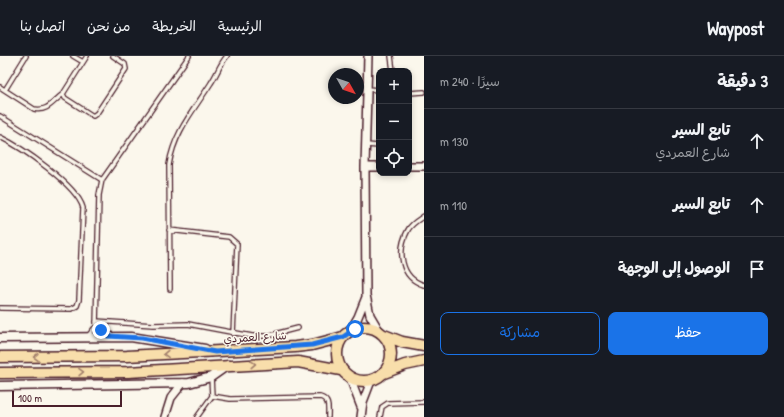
<!DOCTYPE html>
<html lang="ar">
<meta charset="utf-8">
<style>
:root{--surface:#171b24;--page:#242831;--text:#f1f3f6;--muted:#9ea1a6;--line:#363941;--accent:#1a73e8}
body{margin:0;font-family:"Patrick Hand","Playpen Sans Arabic",sans-serif;background:var(--page);color:var(--text);direction:rtl}
.controls{position:absolute;right:12px;top:12px;display:grid;overflow:hidden;border-radius:8px;box-shadow:0 2px 6px #0003}
.controls button{width:36px;height:36px;display:grid;place-items:center;padding:0;border:0;border-bottom:1px solid var(--line);background:var(--surface);color:var(--text);font:20px sans-serif}
.compass{position:absolute;left:328px;top:12px;width:36px;height:36px;border-radius:50%;background:var(--surface);box-shadow:0 2px 6px #0003;rotate:130deg}
.scale{position:absolute;left:12px;bottom:10px;width:110px;box-sizing:border-box;padding-left:4px;border:2px solid #4a1f2b;border-top:0;font-size:11px;line-height:14px;white-space:nowrap;color:#4a1f2b;-webkit-text-stroke:3px #fbf7ec;paint-order:stroke}
.stop{position:absolute;width:12px;height:12px;margin:-9px;border:3px solid #1a73e8;border-radius:50%;background:#fff}
.stop.end{background:#1a73e8;border-color:#fff;box-shadow:0 1px 4px #0008}
.list{margin:0;padding:0;list-style:none}
h2{display:flex;justify-content:space-between;align-items:center;height:52px;margin:0;padding:0 16px;font-size:17px}
h2 small{font-size:13px;font-weight:400;color:var(--muted)}
.list li{display:grid;grid-template-columns:26px 1fr auto;gap:12px;align-items:center;box-sizing:border-box;height:64px;padding:0 16px;border-top:1px solid var(--line)}
.list b{display:block;font-size:15px;white-space:nowrap}
.list p{margin:0;font-size:13px;white-space:nowrap;color:var(--muted)}
.list em{font-size:13px;font-style:normal;color:var(--muted)}
.actions{display:flex;gap:8px;padding:12px 16px}
.actions a{flex:1;padding:9px 0;border:1px solid var(--accent);border-radius:8px;text-align:center;font-size:14px;color:var(--accent)}
.actions .main{background:var(--accent);color:#fff}
.icon{flex:none;width:22px;height:22px;fill:none;stroke:currentColor;stroke-width:2;stroke-linecap:round;stroke-linejoin:round}
.map{position:relative;flex:none;width:424px;height:361px;overflow:hidden;direction:ltr}
header{display:flex;align-items:center;gap:24px;box-sizing:border-box;height:56px;padding:0 20px;background:var(--surface);border-bottom:1px solid var(--line)}
header strong{font-size:19px}
nav{display:flex;gap:22px;margin-inline-start:auto;font-size:14px}
main{display:flex}
aside{flex:1;background:var(--surface)}
.map>svg:first-child{display:block}
.lines{fill:none;stroke-linecap:round;stroke-linejoin:round}
.service-casing{stroke:#4a1f2b;stroke-width:6}
.minor-casing{stroke:#4a1f2b;stroke-width:10}
.tertiary-casing{stroke:#4a1f2b;stroke-width:11}
.primary-casing{stroke:#4a1f2b;stroke-width:13}
.service{stroke:#fbf7ec;stroke-width:3.5}
.minor{stroke:#fbf7ec;stroke-width:7}
.tertiary{stroke:#fbf7ec;stroke-width:8}
.primary{stroke:#f8deab;stroke-width:10}
.oneway{stroke:#a17e6b}
.route{stroke:#1a73e8;stroke-width:5}
.labels{text-anchor:middle;dominant-baseline:central;stroke-width:3;stroke-linejoin:round;paint-order:stroke}
.street-label{font-size:11px;fill:#4a1f2b;stroke:#fbf7ec}
</style>
<header>
<strong>Waypost</strong>
<nav><a>الرئيسية</a><a>الخريطة</a><a>من نحن</a><a>اتصل بنا</a></nav>
</header>
<main>
<aside>
<h2>3 دقيقة<small>سيرًا · 240 m</small></h2>
<ul class="list">
<li><svg class="icon" aria-label="ahead" viewBox="0 0 24 24"><path d="M12 20V5M6 11l6-6 6 6"/></svg><div><b>تابع السير</b><p>شارع العمردي</p></div><em>130 m</em></li>
<li><svg class="icon" aria-label="ahead" viewBox="0 0 24 24"><path d="M12 20V5M6 11l6-6 6 6"/></svg><div><b>تابع السير</b></div><em>110 m</em></li>
<li><svg class="icon" aria-label="arrive" viewBox="0 0 24 24"><path d="M6 21V4h12l-3 4 3 4H6"/></svg><div><b>الوصول إلى الوجهة</b></div></li>
</ul>
<div class="actions"><a class="main">حفظ</a><a>مشاركة</a></div>
</aside>
<div class="map">
<svg width="424" height="361" viewBox="0 0 424 361">
<rect width="100%" height="100%" fill="#fbf7ec"/>
<filter id="ink" filterUnits="userSpaceOnUse"><feTurbulence type="fractalNoise" baseFrequency=".025" numOctaves="2"/><feDisplacementMap in="SourceGraphic" scale="8" xChannelSelector="R" yChannelSelector="G"/><feConvolveMatrix kernelMatrix="1 2 1 2 8 2 1 2 1" color-interpolation-filters="sRGB"/></filter>
<g filter="url(#ink)">
<g class="lines">
<g class="service-casing">
<path id="service" d="M73 0 83 6
M87 0 63 38 65 42 93 60 97 57 126 13 125 8 113 0
M391 0 393 15
M0 31 34 53C48 56 53 45 63 38
M367 33 379 34
M5 34 26 0
M409 37 424 36
M0 60 102 124
M0 81C21 91 77 129 83 152L79 244 77 250 71 253 0 252
M366 89 379 90
M424 160C418 164 411 168 408 174 397 194 400 222 424 229
M169 174 229 181 237 188 233 278
M170 233 169 109C174 76 194 54 211 27 217 18 220 8 227 0
M96 265 153 269 188 268 252 280H267L298 272
M96 266 101 274 107 279
M88 280 96 270 99 139 102 124 189 0
M212 340 230 343 320 341C330 344 328 352 328 361
M197 361 212 340 211 321
M380 361 382 351 388 347 424 346"/>
</g>
<g class="minor-casing">
<path id="minor" d="M368 0 365 111 366 239 370 259 380 276
M409 110H424
M365 111H379
M350 275 358 261 366 241
M350 322 361 351
M165 361 171 342 183 327
M361 361 363 346 371 325"/>
</g>
<g class="tertiary-casing">
<path id="tertiary" d="M0 282 131 281 205 293
M0 330 189 327 211 321 228 309"/>
</g>
<g class="primary-casing">
<path id="primary" d="M337 298a27 27 0 1 1 54 0a27 27 0 1 1-54 0Z
M384 279 402 286 424 290
M0 301 127 300 295 291 312 289 343 281
M0 317 128 316 298 306 341 314
M384 317 405 309 424 305"/>
</g>
<use href="#service" class="service"/>
<use href="#minor" class="minor"/>
<use href="#tertiary" class="tertiary"/>
<use href="#primary" class="primary"/>
</g>
<defs><path id="oneway-chevron" d="M-2-3.5L2.5 0L-2 3.5" fill="none" stroke-width="1.6" stroke-linecap="round" stroke-linejoin="round"/></defs>
<g class="oneway">
<use href="#oneway-chevron" transform="translate(166 298) rotate(178)"/>
<use href="#oneway-chevron" transform="translate(36 301) rotate(179)"/>
<use href="#oneway-chevron" transform="translate(253 308) rotate(-3)"/>
<use href="#oneway-chevron" transform="translate(81 316) rotate(-1)"/>
</g>
</g>
<g class="lines" filter="url(#ink)">
<path class="route" d="M101 274 108 280 142 282 215 296 312 289 343 281 355 273"/>
</g>
<g class="labels">
<g class="street-label">
<text transform="translate(255 281) rotate(-3)">شارع العمردي</text>
</g>
</g>
</svg>
<div class="controls">
<button>+</button>
<button>−</button>
<button><svg class="icon" aria-label="locate" viewBox="0 0 24 24"><circle cx="12" cy="12" r="6"/><path d="M12 2v4M12 18v4M2 12h4M18 12h4"/></svg></button>
</div>
<svg class="compass" viewBox="-18 -18 36 36"><path d="M0-13l5 13h-10z" fill="#e53935"/><path d="M0 13l5-13h-10z" fill="#9ea1a6"/></svg>
<div class="scale">100 m</div>
<div class="stop" style="left:355px;top:273px"></div>
<div class="stop end" style="left:101px;top:274px"></div>
</div>
</main>
